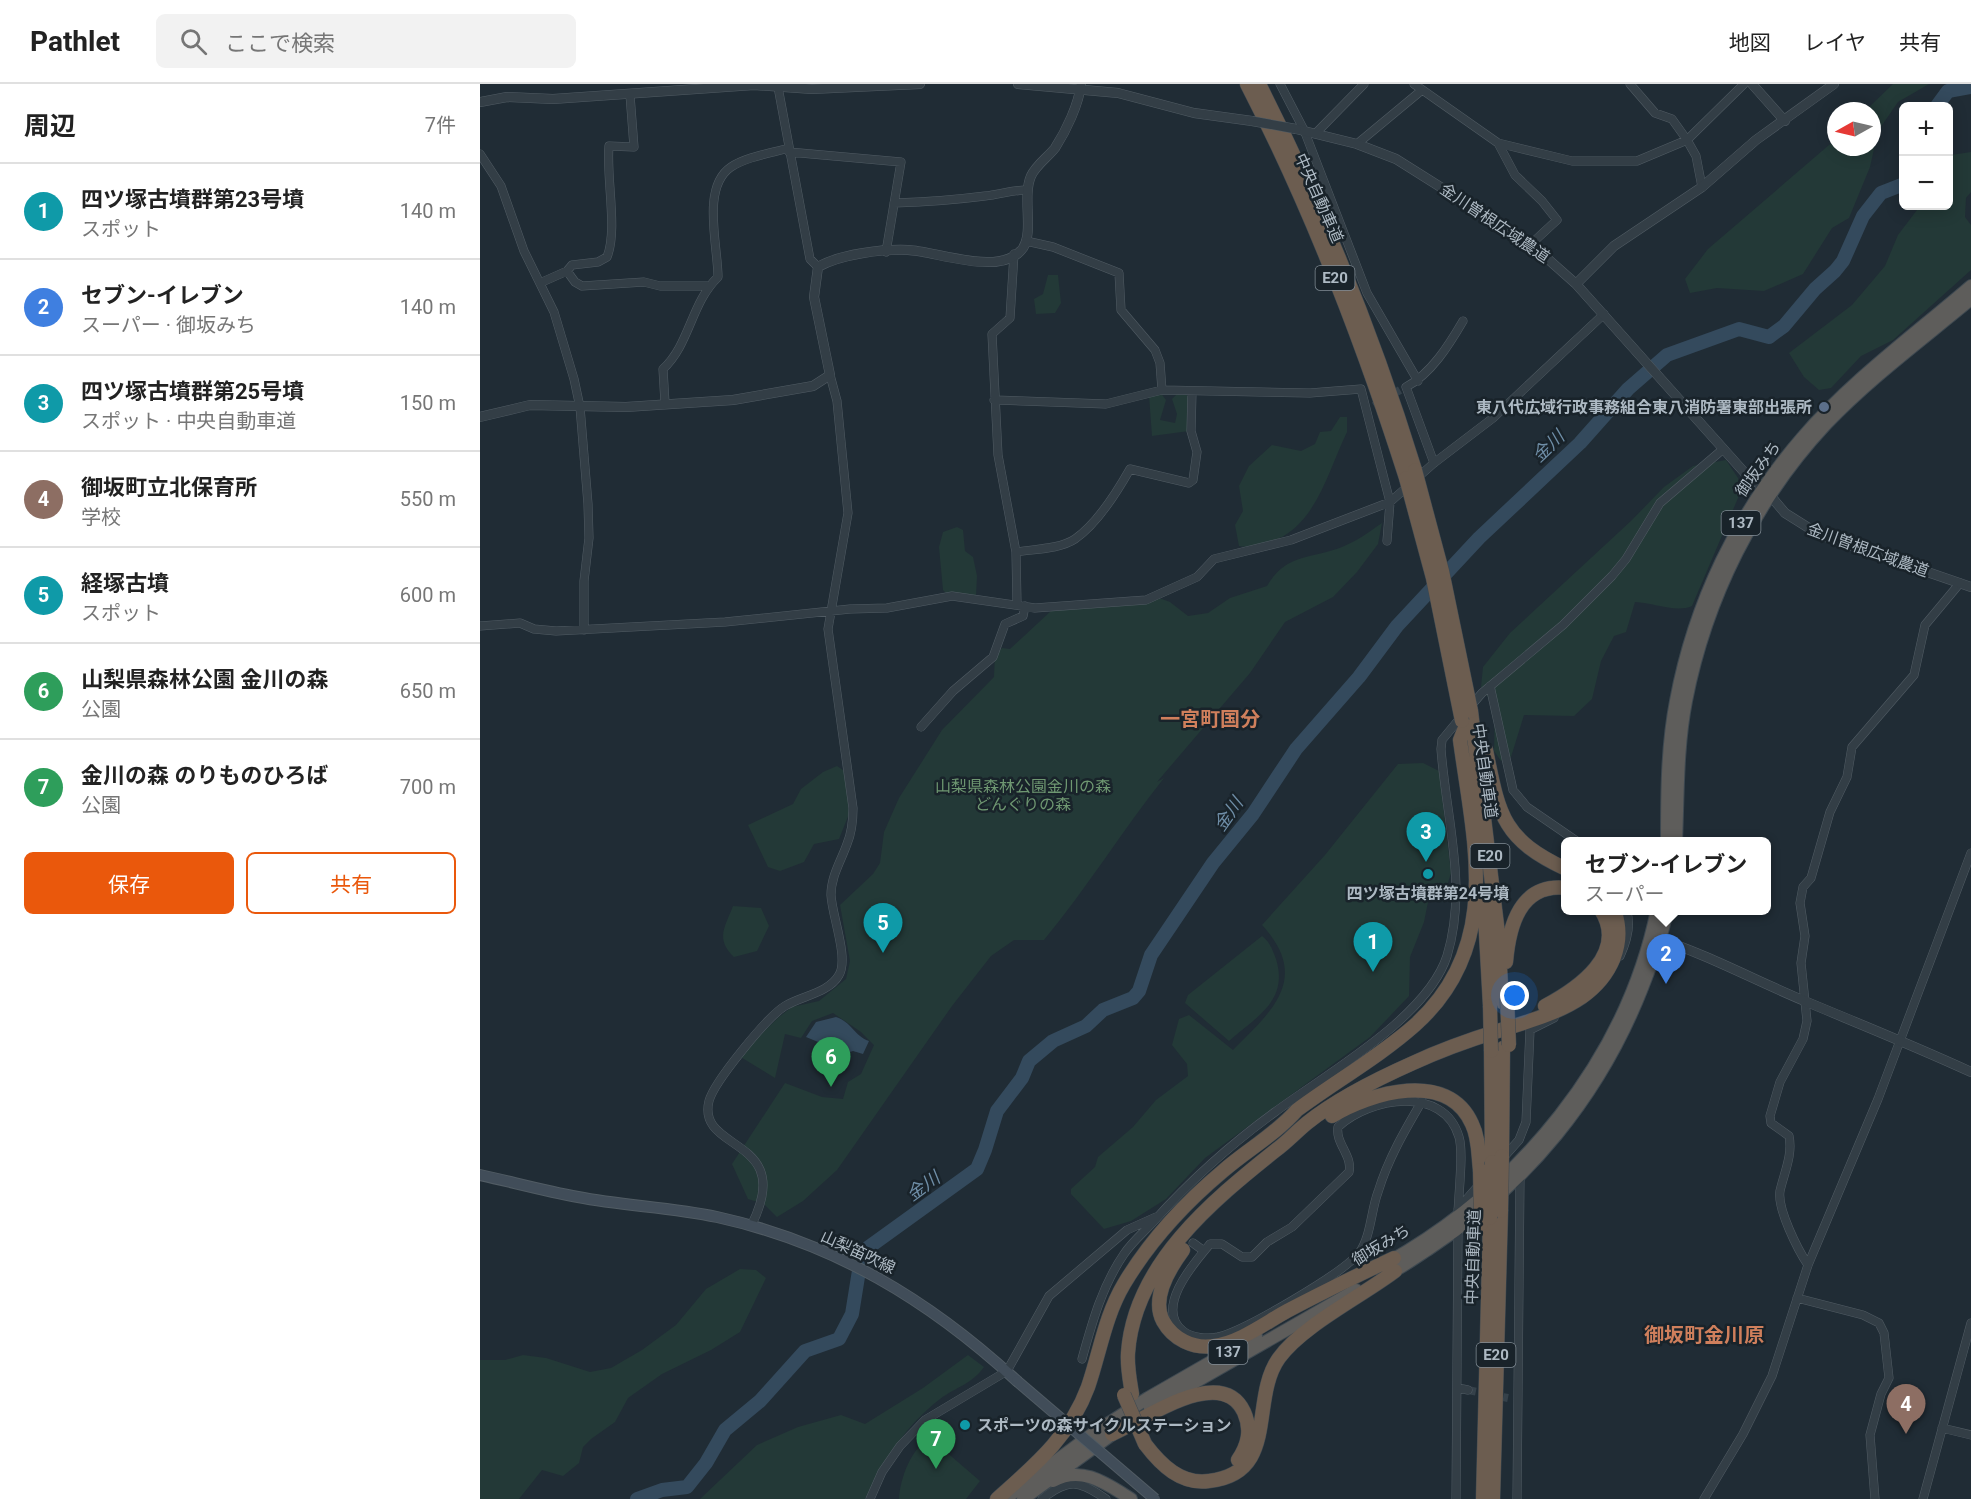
<!DOCTYPE html>
<html lang="ja">
<meta charset="utf-8">
<style>
:root{--surface:#fff;--page:#f2f2f2;--text:#222;--muted:#767676;--line:#e0e0e0;--accent:#ea580c}
body{margin:0;font-family:Roboto,"Noto Sans JP",sans-serif;background:var(--page);color:var(--text)}
.controls{position:absolute;right:18px;top:18px;display:grid;overflow:hidden;border-radius:9px;box-shadow:0 3px 15px #0003}
.controls button{width:54px;height:54px;display:grid;place-items:center;padding:0;border:0;border-bottom:2px solid var(--line);background:var(--surface);color:var(--text);font:30px sans-serif}
.compass{position:absolute;left:1347px;top:18px;width:54px;height:54px;border-radius:50%;background:var(--surface);box-shadow:0 3px 15px #0003;rotate:262deg}
.you{position:absolute;left:1035px;top:912px;width:21px;height:21px;margin:-15px;border:4px solid #fff;border-radius:50%;background:#1a73e8;box-shadow:0 0 0 9px #1a73e833}
.badge{display:grid;place-items:center;width:39px;height:39px;border-radius:50%;background:var(--accent);color:#fff;font-size:20px;font-weight:700}
.pin{position:absolute;translate:-50% -50px;filter:drop-shadow(0 2px 3px #0008)}
.pin::after{content:'';position:absolute;top:32px;width:21px;height:18px;background:inherit;clip-path:polygon(0 0,100% 0,50% 100%)}
.popup{position:absolute;left:1081px;top:753px;width:210px;height:78px;box-sizing:border-box;display:grid;place-content:center;border-radius:9px;background:var(--surface);filter:drop-shadow(0 2px 4px #0005);font-size:20px;white-space:nowrap;color:var(--muted)}
.popup b{font-size:22px;color:var(--text)}
.popup::after{content:'';position:absolute;left:50%;top:100%;margin-left:-12px;border:12px solid transparent;border-top-color:var(--surface)}
.list{margin:0;padding:0;list-style:none}
h2{display:flex;justify-content:space-between;align-items:center;height:78px;margin:0;padding:0 24px;font-size:26px}
h2 small{font-size:20px;font-weight:400;color:var(--muted)}
.list li{display:grid;grid-template-columns:39px 1fr auto;gap:18px;align-items:center;box-sizing:border-box;height:96px;padding:0 24px;border-top:2px solid var(--line)}
.list b{display:block;font-size:22px;white-space:nowrap}
.list p{margin:0;font-size:20px;white-space:nowrap;color:var(--muted)}
.list em{font-size:20px;font-style:normal;color:var(--muted)}
.actions{display:flex;gap:12px;padding:18px 24px}
.actions a{flex:1;padding:14px 0;border:2px solid var(--accent);border-radius:9px;text-align:center;font-size:21px;color:var(--accent)}
.actions .main{background:var(--accent);color:#fff}
.icon{flex:none;width:33px;height:33px;fill:none;stroke:currentColor;stroke-width:2;stroke-linecap:round;stroke-linejoin:round}
.map{position:relative;flex:none;width:1491px;height:1415px;overflow:hidden}
header{display:flex;align-items:center;gap:36px;box-sizing:border-box;height:84px;padding:0 30px;background:var(--surface);border-bottom:2px solid var(--line)}
header strong{font-size:28px}
nav{display:flex;gap:33px;margin-inline-start:auto;font-size:21px}
.search{width:420px;height:54px;background:var(--page);display:flex;align-items:center;gap:15px;box-sizing:border-box;padding:0 21px;border-radius:9px;color:var(--muted);font-size:22px}
main{display:flex}
aside{flex:1;background:var(--surface)}
.map>svg:first-child{display:block}
.green{fill:#233937}
.water{fill:#344a5d}
.lines{fill:none;stroke-linecap:round;stroke-linejoin:round}
.river{stroke:#344a5d;stroke-width:14}
.minor-tunnel{stroke:#35414a;stroke-width:8;stroke-dasharray:8 4;stroke-linecap:butt}
.minor-casing{stroke:#515c64;stroke-width:9}
.tertiary-casing{stroke:#515c64;stroke-width:10}
.secondary-casing{stroke:#515c64;stroke-width:12}
.trunk-casing{stroke:#3e4951;stroke-width:14}
.motorway-casing{stroke:#3e4951;stroke-width:15}
.minor{stroke:#333e46;stroke-width:8}
.tertiary{stroke:#333e46;stroke-width:9}
.secondary{stroke:#414d59;stroke-width:10}
.trunk{stroke:#5e5d5b;stroke-width:12}
.motorway{stroke:#6c5d50;stroke-width:14}
.tertiary-bridge-casing{stroke:#515c64;stroke-width:10;stroke-linecap:butt}
.secondary-bridge-casing{stroke:#515c64;stroke-width:12;stroke-linecap:butt}
.motorway-bridge-casing{stroke:#3e4951;stroke-width:15;stroke-linecap:butt}
.tertiary-bridge{stroke:#333e46;stroke-width:9}
.secondary-bridge{stroke:#414d59;stroke-width:10}
.motorway-bridge{stroke:#6c5d50;stroke-width:14}
.service-dot{fill:#5c6f8a;stroke:#19232a;stroke-width:2}
.culture-dot{fill:#0f9aa8;stroke:#19232a;stroke-width:2}
.labels{text-anchor:middle;dominant-baseline:central;stroke-width:5;stroke-linejoin:round;paint-order:stroke}
.shield{fill:#19232a;stroke:#818c95;stroke-width:1.5}
.shield-label{font-size:15px;font-weight:bold;fill:#adb9c3}
.street-label{font-size:16px;fill:#adb9c3;stroke:#19232a}
.poi-label{font-size:16px;font-weight:bold;fill:#adb9c3;stroke:#19232a;text-anchor:end}
.park-label{font-size:16px;fill:#6e9771;stroke:#19232a}
.water-label{font-size:18px;font-style:italic;fill:#6f8ea7;stroke:#19232a}
.quarter-label{font-size:20px;font-weight:bold;fill:#cf7f5c;stroke:#19232a}
</style>
<header>
<strong>Pathlet</strong>
<div class="search"><svg class="icon" aria-label="search" viewBox="0 0 24 24"><circle cx="10" cy="10" r="6"/><path d="M15 15l6 6"/></svg>ここで検索</div>
<nav><a>地図</a><a>レイヤ</a><a>共有</a></nav>
</header>
<main>
<aside>
<h2>周辺<small>7件</small></h2>
<ul class="list">
<li><span class="badge" style="background:#0f9aa8">1</span><div><b>四ツ塚古墳群第23号墳</b><p>スポット</p></div><em>140 m</em></li>
<li><span class="badge" style="background:#3f7fe0">2</span><div><b>セブン-イレブン</b><p>スーパー · 御坂みち</p></div><em>140 m</em></li>
<li><span class="badge" style="background:#0f9aa8">3</span><div><b>四ツ塚古墳群第25号墳</b><p>スポット · 中央自動車道</p></div><em>150 m</em></li>
<li><span class="badge" style="background:#8d6e63">4</span><div><b>御坂町立北保育所</b><p>学校</p></div><em>550 m</em></li>
<li><span class="badge" style="background:#0f9aa8">5</span><div><b>経塚古墳</b><p>スポット</p></div><em>600 m</em></li>
<li><span class="badge" style="background:#2e9e5b">6</span><div><b>山梨県森林公園 金川の森</b><p>公園</p></div><em>650 m</em></li>
<li><span class="badge" style="background:#2e9e5b">7</span><div><b>金川の森 のりものひろば</b><p>公園</p></div><em>700 m</em></li>
</ul>
<div class="actions"><a class="main">保存</a><a>共有</a></div>
</aside>
<div class="map">
<svg width="1491" height="1415" viewBox="0 0 1491 1415">
<rect width="100%" height="100%" fill="#202c35"/>
<path class="green" d="M1413 0H1449L1418 18 1398 47 1390 83 1369 134 1352 144 1323 190 1284 207 1237 204 1210 209 1205 195 1228 165 1356 55V63H1392V27H1385Z
M1491 68V108L1486 114 1485 133 1491 141V186L1413 256 1381 272 1351 304 1339 306 1324 293 1309 269 1372 221 1405 182 1418 151 1440 122H1468L1469 75 1471 71Z
M568 191H578L581 219 575 229 556 230 554 215 563 210Z
M680 308 686 316 680 336 695 339 697 330 692 315 697 310 707 311 709 318V347L672 352 669 311Z
M860 333H867V348C847 389 835 447 786 459 776 461 768 464 759 462L755 441 763 427 759 402 769 382 792 361 821 367 835 360 840 348 851 347Z
M1246 376 1258 394 1261 407 1212 522C1196 529 1174 519 1155 518L1146 548 1134 552 1121 577 1112 615 1094 632 1044 631 1031 673 1021 677 1014 667 1015 624 1001 603 1003 583 1030 549 1152 436 1184 403 1213 382Z
M902 439 898 460 877 488 853 513 805 538 770 589 677 698 684 694C642 747 607 804 564 856H534L511 872 472 922 357 1086 323 1117 297 1133 284 1120 268 1115 252 1080 305 999 342 1013 363 1015 368 998 381 990 394 961 381 948 353 929 332 937 321 954 305 950 295 994 259 972 299 933 312 923 339 917 366 895 370 877 360 821 393 790 400 779 404 748 419 714 462 646 514 593 515 571 522 564 530 565 572 526 608 518 626 523 679 514 690 518 708 532 728 529 750 514 787 502C806 469 832 475 862 463 877 457 889 448 902 439Z
M477 443 483 446 485 467 493 473 497 492 496 512 467 510 463 506 459 463 463 448Z
M943 679 959 687 971 789 967 802 949 813 944 838 930 873 929 912 890 953 725 1074 686 1115 651 1137 624 1145 591 1110V1105L615 1083 618 1073 653 1043 676 1016 708 992 707 980 692 961 699 935 709 931 753 966C792 927 831 894 782 841L845 771 918 680Z
M357 682 366 688 369 730 359 755 334 760 324 778 300 787 288 783 268 741 313 720 321 705 343 688Z
M253 822 281 824 289 842 277 867 254 873C235 855 245 843 253 822Z
M782 852C790 858 792 865 796 875 809 917 776 933 749 957L705 919 708 911Z
M260 1185 276 1186 286 1194 260 1248 231 1266 182 1290 148 1314 135 1338 111 1355 103 1363 99 1379 83 1392 62 1386 39 1415H0V1276H25L43 1271 66 1274 110 1288 131 1284 162 1266 196 1241 226 1205Z
M488 1271 504 1283C492 1300 476 1303 460 1315 426 1341 403 1377 385 1415H220L277 1361 318 1343 361 1331 385 1340 443 1304Z
M450 1354 500 1397 486 1415H419C420 1395 431 1364 450 1354Z"/>
<path class="water" d="M356 933C372 938 374 952 389 957L383 970 373 967 367 969 365 974 341 970 343 960 326 953 336 938Z"/>
<g class="lines">
<path class="river" d="M1457 22 1468 7 1491 3
M157 1415 182 1406 207 1403 226 1379 245 1346 280 1317 325 1267 359 1255 372 1230 382 1168 497 1085 505 1066 517 1027 542 994 549 977 573 957 606 942 623 926 653 914 659 907 671 871 733 779 773 730 816 665 879 593 917 542 999 454 1100 359 1148 305 1187 271 1259 245 1289 253 1304 242 1335 205 1355 187 1363 177 1383 132 1401 109 1424 100"/>
<path class="minor-tunnel" d="M894 322 920 306
M988 1306 1028 1314"/>
<g class="minor-casing">
<path id="minor" d="M800 0 824 46 887 209 938 297
M934 0 1018 59 1035 91 1062 117 1077 136 1051 160
M1150 0 1175 29 1192 35 1207 56 1216 72 1222 103
M298 3 330 175 338 183
M836 49 884 0
M1018 59 1092 77H1157L1207 56 1264 0
M877 60 942 6
M309 68 421 78 406 168
M0 70 21 102 44 167 74 228 94 295 100 323 108 420 109 454 104 497V546
M414 119C445 118 474 116 505 112 519 111 531 106 547 106
M546 157 573 163 639 189 641 226 675 266 680 279 682 306
M534 170 530 234 512 250 518 371 536 468 537 520
M87 187 95 198 102 202 164 198 180 202H228
M60 199 87 187 92 181 118 178 127 173C138 146 126 94 129 62L154 63 150 11
M514 316 626 320 682 306 830 309 881 305 910 418 907 457
M185 319 183 285C210 260 211 219 238 193 238 162 221 103 251 83 266 73 291 69 309 64
M954 379 926 303C951 290 969 261 983 237
M536 468C555 465 580 465 595 455 618 439 637 408 650 385L709 399 713 396 717 368 711 347 712 308
M0 542 40 539 54 545 76 547 245 538 370 525 407 524 472 512 555 524 666 516 717 493 734 475 811 456 910 418 954 379 1013 334 1124 230
M1010 602 1033 706 1047 723 1098 758
M989 624 1002 609 1083 541 1132 492 1146 475 1180 419 1242 366
M441 643 473 607 513 573 525 540 543 532 545 522
M1140 872C1146 859 1152 841 1146 826
M942 1017C925 1046 908 1075 898 1108 891 1126 891 1153 879 1169 862 1190 764 1247 738 1253 727 1255 712 1254 703 1247 674 1224 714 1179 730 1160H742L762 1173H772L787 1158 812 1143 869 1088C873 1072 855 1059 858 1043 890 1013 964 1001 979 1053 984 1069 978 1112 978 1132
M1023 1074 1039 1056 1046 1038 1050 946 1074 934
M978 1125 999 1101
M271 1142C317 1052 216 1069 229 1017 234 998 287 933 305 922 321 912 349 909 359 891 369 874 352 832 351 811 351 792 361 777 367 760 372 748 373 736 373 724L348 545 368 429 357 317 350 291
M713 1159 724 1167
M1328 1181C1318 1166 1297 1125 1300 1107 1304 1089 1313 1071 1309 1052L1291 1039 1290 1032 1300 998 1323 955 1327 937 1321 879 1325 852 1320 819 1323 803 1331 794 1350 728 1367 693 1372 663 1434 591 1445 541 1480 499
M1317 1214 1383 1231 1399 1239 1404 1249 1409 1294 1401 1310 1390 1351 1395 1415
M602 1275C612 1239 622 1202 644 1170 652 1158 664 1148 674 1137 710 1097 751 1060 795 1028 846 990 947 934 967 872 988 803 966 734 961 665L962 656 981 633
M978 1304 988 1306
M1462 1344 1491 1351
M390 1415 402 1388 420 1362 445 1336 527 1287 569 1212 647 1146 676 1133
M562 1415C588 1394 599 1396 626 1415
M976 1415 978 1144
M1037 1415 1040 1093
M1224 1415 1263 1350 1292 1292 1328 1181 1398 1015 1491 769
M1443 1415 1491 1239"/>
</g>
<g class="tertiary-casing">
<path id="tertiary" d="M538 0 638 9 714 29 772 37
M1272 0 1305 37
M0 18 27 13 73 15 274 1 332 5 440 0
M816 45 877 60 916 75 1051 160 1096 200 1264 388 1283 403 1305 429 1340 451 1491 503
M1096 200 1134 162 1222 103 1276 56 1354 0
M0 333 50 321 146 323 253 316 333 302 350 291 334 213 338 183C360 170 403 165 428 166 456 167 522 194 543 164 554 147 542 113 551 92 556 81 568 73 575 64 586 47 599 20 601 0
M1176 854C1229 871 1276 897 1327 918 1382 941 1437 963 1491 988"/>
</g>
<g class="secondary-casing">
<path id="secondary" d="M0 1091C32 1098 65 1107 98 1113 144 1122 191 1123 237 1133 355 1159 449 1216 537 1297"/>
</g>
<g class="trunk-casing">
<path id="trunk" d="M1187 758C1187 711 1187 663 1196 617 1214 520 1258 428 1322 354 1371 297 1434 251 1491 202
M1196 758C1198 711 1197 663 1206 617 1226 514 1275 416 1346 340 1390 294 1443 255 1491 215
M907 1179C1039 1105 1146 977 1177 826
M908 1190C923 1183 936 1173 950 1164 1047 1101 1120 1011 1162 904 1172 878 1182 854 1187 826
M670 1324 876 1206
M573 1397C602 1381 627 1400 651 1415
M525 1415 615 1348 668 1314 776 1252
M543 1415 638 1346"/>
</g>
<g class="motorway-casing">
<path id="motorway" d="M767 0C832 126 883 259 926 394
M779 0C842 124 894 253 935 386
M991 627 1018 849 1022 918
M1006 666C1019 731 1022 755 1086 785
M1004 814 1010 922
M1026 878C1029 842 1040 799 1086 804
M1065 922C1097 905 1149 870 1121 826
M1011 967 1012 1078
M852 1032C890 1009 968 985 992 1040 999 1054 998 1070 1000 1086
M1022 1072 1023 964
M703 1166C689 1185 671 1214 683 1237 693 1255 713 1265 733 1262 759 1259 785 1239 807 1227 843 1208 878 1191 914 1174
M652 1310C650 1297 647 1283 648 1269 654 1181 732 1117 796 1066 807 1058 816 1048 827 1039 858 1014 897 995 933 979 961 966 989 956 1018 947 1046 938 1077 930 1102 913 1130 893 1147 860 1134 826
M632 1350C663 1337 741 1279 764 1328 772 1346 768 1361 758 1376
M665 1360C681 1381 701 1401 729 1397 800 1389 769 1316 799 1274 822 1242 882 1212 915 1187
M517 1415C555 1381 590 1352 608 1303 620 1268 625 1232 644 1200 669 1158 706 1118 743 1087 767 1066 796 1050 817 1026 856 997 899 973 935 941 1023 862 994 759 980 656L984 646
M1003 1415 1010 1134
M1013 1415 1021 1127"/>
</g>
<use href="#minor" class="minor"/>
<use href="#tertiary" class="tertiary"/>
<use href="#secondary" class="secondary"/>
<use href="#trunk" class="trunk"/>
<use href="#motorway" class="motorway"/>
<g class="tertiary-bridge-casing">
<path id="tertiary-bridge" d="M772 37 816 45"/>
</g>
<g class="secondary-bridge-casing">
<path id="secondary-bridge" d="M537 1297 675 1415"/>
</g>
<g class="motorway-bridge-casing">
<path id="motorway-bridge" d="M935 386 962 487 991 627
M926 394 953 494 982 637
M1027 914 1029 961
M1010 922 1011 967
M1000 1086 1001 1140
M1021 1127 1022 1072
M1010 1134 1012 1078
M644 1311 665 1360"/>
</g>
<use href="#tertiary-bridge" class="tertiary-bridge"/>
<use href="#secondary-bridge" class="secondary-bridge"/>
<use href="#motorway-bridge" class="motorway-bridge"/>
</g>
<circle class="service-dot" cx="1344" cy="323" r="6"/>
<g class="culture-dot">
<circle cx="948" cy="790" r="6"/>
<circle cx="485" cy="1341" r="6"/>
</g>
<g class="labels">
<g class="shield">
<rect x="835.5" y="182" width="39" height="24" rx="4.5"/>
<rect x="1241.5" y="427" width="39" height="24" rx="4.5"/>
<rect x="990.5" y="760" width="39" height="24" rx="4.5"/>
<rect x="728.5" y="1256" width="39" height="24" rx="4.5"/>
<rect x="996.5" y="1259" width="39" height="24" rx="4.5"/>
</g>
<g class="shield-label">
<text x="855" y="194">E20</text>
<text x="1261" y="439">137</text>
<text x="1010" y="772">E20</text>
<text x="748" y="1268">137</text>
<text x="1016" y="1271">E20</text>
</g>
<g class="street-label">
<text transform="translate(839 114) rotate(66)">中央自動車道</text>
<text transform="translate(1015 139) rotate(34)">金川曽根広域農道</text>
<text transform="translate(1278 385) rotate(-54)">御坂みち</text>
<text transform="translate(1388 466) rotate(20)">金川曽根広域農道</text>
<text transform="translate(1005 687) rotate(82)">中央自動車道</text>
<text transform="translate(901 1161) rotate(-31)">御坂みち</text>
<text transform="translate(378 1168) rotate(25)">山梨笛吹線</text>
<text transform="translate(993 1173) rotate(-88)">中央自動車道</text>
</g>
<g class="poi-label">
<text x="1332" y="323">東八代広域行政事務組合東八消防署東部出張所</text>
<text x="948" y="809" text-anchor="middle">四ツ塚古墳群第24号墳</text>
<text x="497" y="1341" text-anchor="start">スポーツの森サイクルステーション</text>
</g>
<g class="park-label">
<text x="543" y="702">山梨県森林公園金川の森<tspan x="543" dy="18">どんぐりの森</tspan></text>
</g>
<g class="water-label">
<text transform="translate(1068 362) rotate(-44)">金川</text>
<text transform="translate(748 730) rotate(-55)">金川</text>
<text transform="translate(443 1102) rotate(-36)">金川</text>
</g>
<g class="quarter-label">
<text x="730" y="635">一宮町国分</text>
<text x="1224" y="1251">御坂町金川原</text>
</g>
</g>
</svg>
<div class="controls">
<button>+</button>
<button>−</button>
</div>
<svg class="compass" viewBox="-18 -18 36 36"><path d="M0-13l5 13h-10z" fill="#e53935"/><path d="M0 13l5-13h-10z" fill="#767676"/></svg>
<div class="you"></div>
<div class="pin badge" style="left:893px;top:888px;background:#0f9aa8">1</div>
<div class="pin badge" style="left:1186px;top:900px;background:#3f7fe0">2</div>
<div class="popup"><b>セブン-イレブン</b>スーパー</div>
<div class="pin badge" style="left:946px;top:778px;background:#0f9aa8">3</div>
<div class="pin badge" style="left:1426px;top:1350px;background:#8d6e63">4</div>
<div class="pin badge" style="left:403px;top:869px;background:#0f9aa8">5</div>
<div class="pin badge" style="left:351px;top:1003px;background:#2e9e5b">6</div>
<div class="pin badge" style="left:456px;top:1385px;background:#2e9e5b">7</div>
</div>
</main>
